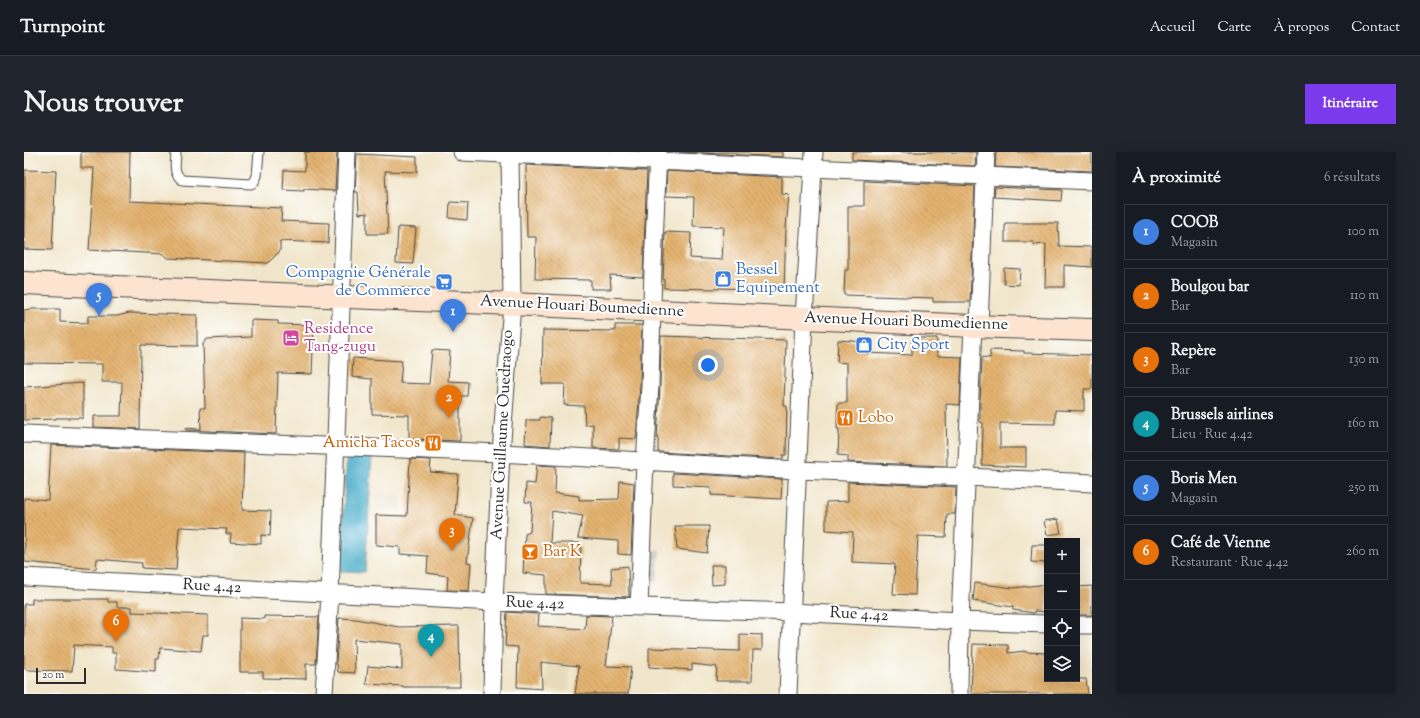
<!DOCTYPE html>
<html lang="fr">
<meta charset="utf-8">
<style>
:root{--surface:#171b24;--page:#20242c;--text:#f1f3f6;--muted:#9ea1a6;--line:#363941;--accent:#7c3aed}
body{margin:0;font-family:"Sorts Mill Goudy",serif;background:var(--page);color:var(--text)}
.controls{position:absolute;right:12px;bottom:12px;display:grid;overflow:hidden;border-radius:0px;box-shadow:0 4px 16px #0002}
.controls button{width:36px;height:36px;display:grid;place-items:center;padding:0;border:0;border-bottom:1px solid var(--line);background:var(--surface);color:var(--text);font:20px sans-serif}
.scale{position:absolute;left:12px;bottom:10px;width:50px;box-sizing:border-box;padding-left:4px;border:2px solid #2b2b2b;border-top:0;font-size:11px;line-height:14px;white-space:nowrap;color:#2b2b2b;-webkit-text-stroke:3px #fff;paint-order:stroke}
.you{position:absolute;left:684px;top:213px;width:14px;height:14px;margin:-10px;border:3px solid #fff;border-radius:50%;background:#1a73e8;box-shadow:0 0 0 6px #1a73e833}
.badge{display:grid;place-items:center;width:26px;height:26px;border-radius:50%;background:var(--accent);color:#fff;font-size:13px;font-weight:700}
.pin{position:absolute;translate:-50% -33px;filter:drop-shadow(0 1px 2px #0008)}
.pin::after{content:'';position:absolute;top:21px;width:14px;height:12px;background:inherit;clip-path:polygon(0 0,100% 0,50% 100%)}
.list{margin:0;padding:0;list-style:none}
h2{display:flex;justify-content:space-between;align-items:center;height:52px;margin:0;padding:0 16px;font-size:17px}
h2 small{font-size:13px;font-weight:400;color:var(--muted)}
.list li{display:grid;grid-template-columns:26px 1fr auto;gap:12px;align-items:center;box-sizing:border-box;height:56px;margin:0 8px 8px;padding:0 8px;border:1px solid var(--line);border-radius:0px}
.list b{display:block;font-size:15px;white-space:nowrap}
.list p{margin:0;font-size:13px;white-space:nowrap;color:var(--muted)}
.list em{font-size:13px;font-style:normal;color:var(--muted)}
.icon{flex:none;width:22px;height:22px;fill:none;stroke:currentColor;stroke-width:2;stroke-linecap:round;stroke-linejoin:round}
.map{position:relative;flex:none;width:1068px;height:542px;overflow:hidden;border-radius:0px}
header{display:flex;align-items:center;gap:24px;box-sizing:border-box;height:56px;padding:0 20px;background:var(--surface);border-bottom:1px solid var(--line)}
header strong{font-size:19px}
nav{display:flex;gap:22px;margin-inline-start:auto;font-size:14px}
.intro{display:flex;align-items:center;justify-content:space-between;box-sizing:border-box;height:96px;padding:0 24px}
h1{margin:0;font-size:28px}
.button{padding:10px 18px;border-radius:0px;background:var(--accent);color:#fff;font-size:14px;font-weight:700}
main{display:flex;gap:24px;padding:0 24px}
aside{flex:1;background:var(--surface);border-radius:0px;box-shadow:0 4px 16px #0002}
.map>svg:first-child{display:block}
.built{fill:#e6daba}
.industrial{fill:url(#industrial-grid)}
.water{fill:#4aadc9;stroke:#3a6c7a}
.building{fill:url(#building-back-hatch)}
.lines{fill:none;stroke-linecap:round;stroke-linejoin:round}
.service-casing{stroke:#494743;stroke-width:11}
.minor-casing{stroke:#494743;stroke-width:19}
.secondary-casing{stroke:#494743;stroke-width:24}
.service{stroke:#fff;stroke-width:9}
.minor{stroke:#fff;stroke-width:17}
.secondary{stroke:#fde4d1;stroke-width:22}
.labels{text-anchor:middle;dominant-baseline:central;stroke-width:4;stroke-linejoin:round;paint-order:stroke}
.shop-label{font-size:16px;fill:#366cbe;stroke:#fff;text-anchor:start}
.street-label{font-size:16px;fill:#2b2b2b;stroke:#fff}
.hotel-label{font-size:16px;fill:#b23c85;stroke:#fff;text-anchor:start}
.food-label{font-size:16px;fill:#c56008;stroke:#fff;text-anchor:start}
</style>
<header>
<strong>Turnpoint</strong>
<nav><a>Accueil</a><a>Carte</a><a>À propos</a><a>Contact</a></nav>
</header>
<div class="intro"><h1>Nous trouver</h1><a class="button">Itinéraire</a></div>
<main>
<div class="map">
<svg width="1068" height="542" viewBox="0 0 1068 542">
<defs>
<pattern id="industrial-grid" width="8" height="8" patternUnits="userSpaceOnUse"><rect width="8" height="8" fill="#c8c4b8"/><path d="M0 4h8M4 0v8" fill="none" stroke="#a39f96"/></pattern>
<pattern id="building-back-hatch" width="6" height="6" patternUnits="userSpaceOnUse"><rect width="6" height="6" fill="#e4b471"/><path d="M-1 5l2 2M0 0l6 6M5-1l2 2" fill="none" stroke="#b9935d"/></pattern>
</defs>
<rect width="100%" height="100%" fill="#fff"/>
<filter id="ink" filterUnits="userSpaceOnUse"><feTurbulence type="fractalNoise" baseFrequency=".025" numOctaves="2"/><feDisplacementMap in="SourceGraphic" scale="8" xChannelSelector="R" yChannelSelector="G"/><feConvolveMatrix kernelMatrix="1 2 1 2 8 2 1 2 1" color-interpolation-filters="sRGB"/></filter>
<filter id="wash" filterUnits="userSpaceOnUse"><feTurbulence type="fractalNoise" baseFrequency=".012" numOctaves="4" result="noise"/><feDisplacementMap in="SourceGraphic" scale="16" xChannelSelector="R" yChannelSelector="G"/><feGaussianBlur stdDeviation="0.9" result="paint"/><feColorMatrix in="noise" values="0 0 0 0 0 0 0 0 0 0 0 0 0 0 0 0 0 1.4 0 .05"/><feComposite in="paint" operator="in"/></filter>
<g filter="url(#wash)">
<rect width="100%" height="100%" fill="#f1e6cb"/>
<path class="built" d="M352 341 378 343V359L353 358Z
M523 511 545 513V539L521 537Z"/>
<path class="industrial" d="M629 397 636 398 633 429H627Z"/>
<path class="water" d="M323 303 348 306 341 420 316 419Z"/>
<g id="blocks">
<path class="building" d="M57 0H106L105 49 258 56 257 69 305 71 304 91 256 89V99L244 111 144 106 140 102 65 98 70 16H57Z
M281 0H313L311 39 280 37V39L259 38 260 18 281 19Z
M655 0H759V5Z
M828 0H952L951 14 828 8Z
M972 0H1068V19L971 15Z
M333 2 393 5V20L361 19 364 82H343V61L335 62 334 40H331Z
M502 13 623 19 619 125 586 123 587 137H567V128L511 127 512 85H503Z
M1 18 32 19 28 98 0 97Z
M643 19 758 25V42L765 43 762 76 760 138 695 136V137L640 136V127H639L641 80 667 81 666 106 698 108 700 75 669 74 670 45 642 44Z
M840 29 951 34 946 150H909V146L820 143 821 118H824V54H840Z
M971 35 1038 38 1037 49 970 45Z
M426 50 444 51 443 68 425 66Z
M981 71H1034L1035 94 1068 95V115L1040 113V135H1021L1022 92 1010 93V90H981Z
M374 75 392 76 389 112 372 111Z
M980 116 996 117 995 133 980 132Z
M7 157H36V170L64 171V164H93L105 161 173 163V194L117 193 116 277 70 275V264H97L98 230H78V212L0 211V158Z
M227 168 254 169V172L290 173 288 222 254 221 252 282 162 278V276L177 277 176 256H181L179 192 183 187 227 185Z
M591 173H618L616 234 612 287 595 286V297L569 296V272L561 273 560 254 540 253 541 232H518L519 178 591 179Z
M637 184 762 188 760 254H763L762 303H759V307L634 300V287H633L636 234Z
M888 186H913V204L938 205 936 253 922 252 923 314 824 310V304L814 303 815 277H813L814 251H823V211L813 210 814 188 843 190 842 201 888 203Z
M408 198 426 199 424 229 444 230 443 244H436V289L385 287V263L348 262V227L328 225 329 206 378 209 376 231 405 232Z
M966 198 1000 199V201L1068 203V237H1060V259L1031 258V272L976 271V296H1002V315L958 313 959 271 956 270V253L958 205 966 206Z
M59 231V266H32V267L0 268V235Z
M516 265 527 266 526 294 501 292 502 268H516Z
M27 293 220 301 218 358 247 359 246 384 237 383V392L206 390 207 382H202L203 377 157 375 155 376 152 418 118 416V411L73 407 72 417 1 410 0 346 24 348Z
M386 307 407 308 406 320 434 322 431 363 449 366 443 410 447 411 445 439 423 438 424 424 403 421 404 404 376 402V395L352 393V363L383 364Z
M513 313 532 314 531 341 555 344V348L595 347 596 329 610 331 607 403 594 402V389L554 386 559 364 528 359 526 391H557L556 431 588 432 587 416 604 414 605 445 522 442V423L499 421 501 382 506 380 508 350H501L502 331 511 332Z
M649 321 758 327 757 347 687 343V335L649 333Z
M824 330 932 335 931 362H923L922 385 894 384 891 443 869 442 871 412 828 410 829 380 802 378V350L824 349Z
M1034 367 1037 381 1023 383 1020 369Z
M651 374H685L683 401 653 397Z
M1008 393H1023V411L1007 410Z
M687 413H701V432L688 433Z
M951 431 989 436 1023 432V460L1010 459V461L989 458V455L949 449Z
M1068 434V463H1053V435Z
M8 447H84V450H93V455H108V460L184 463V483H179L177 499 136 496 135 507H132V520L92 517V501H88V495L50 493 48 519 2 518V516H0V452H8Z
M483 460 515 462 514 474 561 477 562 463 588 464 582 514 607 515 604 542H551L555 514 517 510 518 537 493 535 494 495 481 494Z
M240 464 295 465 292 512H282V527L239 526V520H216V466L240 467Z
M315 466 332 467 375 475 435 474 436 535H379V534L342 532 344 514 378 517V492L330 487 331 521 314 520 313 512H312Z
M716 482 738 483V498H729L728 529H692L693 515 668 512V518L625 515V496L716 499Z
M949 492 984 493V501L1001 499V500L1023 501V527H1062L1064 542H947Z"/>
</g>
</g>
<g filter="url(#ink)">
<use href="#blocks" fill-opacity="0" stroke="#494743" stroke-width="1"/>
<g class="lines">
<g class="service-casing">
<path id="service" d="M152 0C152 12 148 20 158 28L227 32 230 30 233 24 235 0"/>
</g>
<g class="minor-casing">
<path id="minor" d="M438 0 1068 29
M955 174 962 0
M0 282 477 301 774 318 943 325 1068 331
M0 425 470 450 767 460 936 469 1023 472
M615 455 621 310 626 234 629 114 634 0
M1053 473H1068
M300 542 306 442 323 0
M468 542 470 450 477 301 488 152 486 0
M764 542 780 166 790 0
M935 542 936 469 949 174"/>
</g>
<g class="secondary-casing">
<path id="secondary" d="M0 131 488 152 949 174 1068 178"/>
</g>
<use href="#service" class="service"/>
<use href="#minor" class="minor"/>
<use href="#secondary" class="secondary"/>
</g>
</g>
<defs>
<g id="shop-square" transform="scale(0.9)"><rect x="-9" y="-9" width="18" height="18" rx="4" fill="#3f7fe0" stroke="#fff"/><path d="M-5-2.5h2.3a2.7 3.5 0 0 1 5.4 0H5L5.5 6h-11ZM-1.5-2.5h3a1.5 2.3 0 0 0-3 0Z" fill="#fff"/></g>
<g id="supermarket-square" transform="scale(0.9)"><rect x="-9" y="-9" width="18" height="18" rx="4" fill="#3f7fe0" stroke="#fff"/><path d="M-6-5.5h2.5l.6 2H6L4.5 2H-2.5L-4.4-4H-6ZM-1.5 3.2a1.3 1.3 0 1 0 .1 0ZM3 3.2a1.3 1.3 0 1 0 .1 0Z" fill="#fff"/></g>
<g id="hotel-square" transform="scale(0.9)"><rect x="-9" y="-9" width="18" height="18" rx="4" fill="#d1479c" stroke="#fff"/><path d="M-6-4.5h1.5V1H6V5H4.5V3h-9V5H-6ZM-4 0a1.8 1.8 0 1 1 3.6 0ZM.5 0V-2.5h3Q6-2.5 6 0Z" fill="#fff"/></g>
<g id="restaurant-square" transform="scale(0.9)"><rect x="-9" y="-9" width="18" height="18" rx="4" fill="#e8710a" stroke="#fff"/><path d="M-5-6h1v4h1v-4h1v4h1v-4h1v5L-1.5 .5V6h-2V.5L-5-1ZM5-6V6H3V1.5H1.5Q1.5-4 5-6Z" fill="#fff"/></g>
<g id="bar-square" transform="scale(0.9)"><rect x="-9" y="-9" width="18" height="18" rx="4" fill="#e8710a" stroke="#fff"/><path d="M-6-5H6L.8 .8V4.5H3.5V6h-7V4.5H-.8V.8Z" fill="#fff"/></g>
</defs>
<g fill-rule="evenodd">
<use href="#shop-square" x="699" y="127"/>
<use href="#supermarket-square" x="420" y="130"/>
<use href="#hotel-square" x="267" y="186"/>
<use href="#shop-square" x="840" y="193"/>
<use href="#restaurant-square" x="821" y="266"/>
<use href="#restaurant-square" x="409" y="291"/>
<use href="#bar-square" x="506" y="400"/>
</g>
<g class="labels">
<g class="shop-label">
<text x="712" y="118">Bessel<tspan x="712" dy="18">Equipement</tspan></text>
<text x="407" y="121" text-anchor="end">Compagnie Générale<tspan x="407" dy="18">de Commerce</tspan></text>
<text x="853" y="193">City Sport</text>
</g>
<g class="street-label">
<text transform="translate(558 155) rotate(3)">Avenue Houari Boumedienne</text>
<text transform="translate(882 170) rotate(2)">Avenue Houari Boumedienne</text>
<text transform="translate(479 283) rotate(-87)">Avenue Guillaume Ouedraogo</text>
<text transform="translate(188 435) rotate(3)">Rue 4.42</text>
<text transform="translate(511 452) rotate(2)">Rue 4.42</text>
<text transform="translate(835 463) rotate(3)">Rue 4.42</text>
</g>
<g class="hotel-label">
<text x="280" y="177">Residence<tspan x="280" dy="18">Tang-zugu</tspan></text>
</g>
<g class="food-label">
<text x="834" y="266">Lobo</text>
<text x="396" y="291" text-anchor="end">Amicha Tacos</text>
<text x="519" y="400">Bar K</text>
</g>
</g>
</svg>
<div class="controls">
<button>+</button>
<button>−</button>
<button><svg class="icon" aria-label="locate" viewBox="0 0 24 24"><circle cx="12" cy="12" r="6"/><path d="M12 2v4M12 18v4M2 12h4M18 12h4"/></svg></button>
<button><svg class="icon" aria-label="layers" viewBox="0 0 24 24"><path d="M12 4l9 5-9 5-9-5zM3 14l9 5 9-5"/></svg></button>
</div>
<div class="scale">20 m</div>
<div class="you"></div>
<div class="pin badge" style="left:429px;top:180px;background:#3f7fe0">1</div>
<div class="pin badge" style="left:425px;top:266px;background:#e8710a">2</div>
<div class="pin badge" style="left:428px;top:399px;background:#e8710a">3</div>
<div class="pin badge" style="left:407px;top:505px;background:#0f9aa8">4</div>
<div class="pin badge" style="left:75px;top:164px;background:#3f7fe0">5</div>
<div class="pin badge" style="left:92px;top:490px;background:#e8710a">6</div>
</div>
<aside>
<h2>À proximité<small>6 résultats</small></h2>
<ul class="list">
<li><span class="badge" style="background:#3f7fe0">1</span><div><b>COOB</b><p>Magasin</p></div><em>100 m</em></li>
<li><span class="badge" style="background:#e8710a">2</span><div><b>Boulgou bar</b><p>Bar</p></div><em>110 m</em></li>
<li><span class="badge" style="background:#e8710a">3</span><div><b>Repère</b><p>Bar</p></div><em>130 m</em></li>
<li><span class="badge" style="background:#0f9aa8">4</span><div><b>Brussels airlines</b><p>Lieu · Rue 4.42</p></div><em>160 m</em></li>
<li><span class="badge" style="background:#3f7fe0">5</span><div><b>Boris Men</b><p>Magasin</p></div><em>250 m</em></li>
<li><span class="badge" style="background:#e8710a">6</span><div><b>Café de Vienne</b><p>Restaurant · Rue 4.42</p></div><em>260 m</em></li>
</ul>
</aside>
</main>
